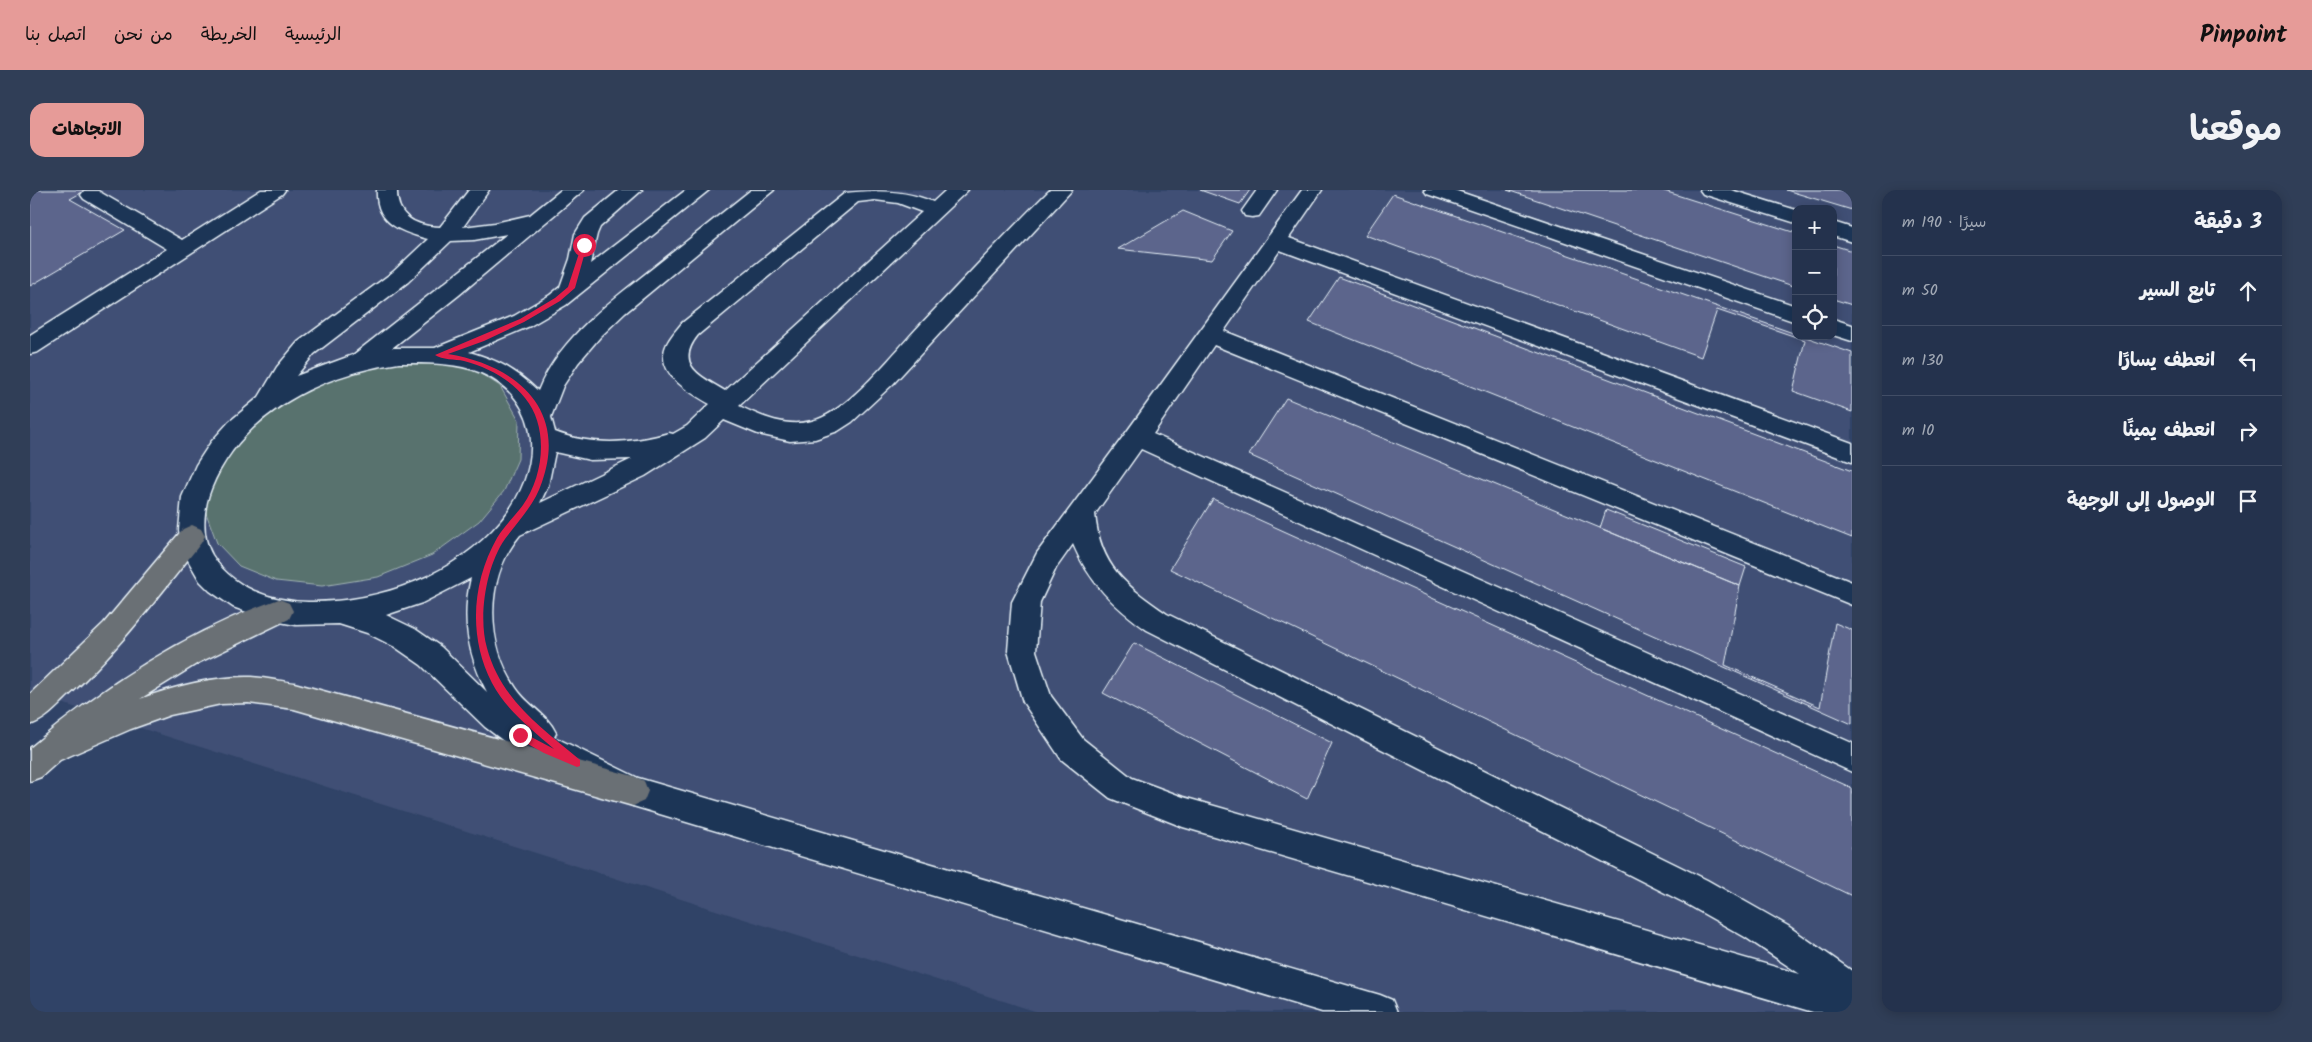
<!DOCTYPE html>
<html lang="ar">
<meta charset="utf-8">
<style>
:root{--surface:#24324d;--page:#303e57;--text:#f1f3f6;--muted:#a3aab6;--line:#414d65;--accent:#e69b98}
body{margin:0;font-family:Kalam,"Playpen Sans Arabic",sans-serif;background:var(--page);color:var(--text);direction:rtl}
.controls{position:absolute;right:15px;top:15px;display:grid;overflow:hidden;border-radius:10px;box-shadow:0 2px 12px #0003}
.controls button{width:45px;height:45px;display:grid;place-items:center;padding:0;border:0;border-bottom:1px solid var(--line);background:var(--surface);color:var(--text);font:25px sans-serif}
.stop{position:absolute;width:15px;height:15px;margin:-11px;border:4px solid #e11d48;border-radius:50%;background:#fff}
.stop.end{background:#e11d48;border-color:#fff;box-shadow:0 1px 5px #0008}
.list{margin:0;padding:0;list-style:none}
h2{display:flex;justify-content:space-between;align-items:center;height:65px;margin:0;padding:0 20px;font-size:21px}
h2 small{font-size:16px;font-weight:400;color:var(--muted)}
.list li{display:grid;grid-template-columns:32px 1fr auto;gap:15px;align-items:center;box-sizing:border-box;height:70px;padding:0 20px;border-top:1px solid var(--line)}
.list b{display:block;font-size:19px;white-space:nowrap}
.list em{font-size:16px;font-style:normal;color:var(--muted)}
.icon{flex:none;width:28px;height:28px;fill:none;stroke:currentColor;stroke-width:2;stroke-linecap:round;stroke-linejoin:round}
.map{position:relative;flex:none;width:1822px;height:822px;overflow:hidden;direction:ltr;border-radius:15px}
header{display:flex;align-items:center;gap:30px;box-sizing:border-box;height:70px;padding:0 25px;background:var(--accent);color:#111}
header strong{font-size:24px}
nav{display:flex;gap:28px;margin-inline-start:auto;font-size:18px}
.intro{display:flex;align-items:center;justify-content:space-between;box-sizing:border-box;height:120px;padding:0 30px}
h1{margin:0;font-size:35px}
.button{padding:12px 22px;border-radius:15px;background:var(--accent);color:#111;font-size:18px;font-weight:700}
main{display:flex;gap:30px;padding:0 30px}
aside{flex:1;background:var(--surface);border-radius:15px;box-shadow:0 2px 12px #0003}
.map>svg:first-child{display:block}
.built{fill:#405075;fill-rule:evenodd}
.green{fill:#59726e;stroke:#a0b2b3}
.building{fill:#5b658c;stroke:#e8f1f8}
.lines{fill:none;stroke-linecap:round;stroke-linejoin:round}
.minor-casing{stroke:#e8f1f8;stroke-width:3}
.highway-casing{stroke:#e8f1f8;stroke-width:3}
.minor{fill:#1d3557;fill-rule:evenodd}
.highway{fill:#6b7074;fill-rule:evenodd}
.route{fill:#e11d48}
</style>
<header>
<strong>Pinpoint</strong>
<nav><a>الرئيسية</a><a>الخريطة</a><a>من نحن</a><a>اتصل بنا</a></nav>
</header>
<div class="intro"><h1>موقعنا</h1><a class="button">الاتجاهات</a></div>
<main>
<aside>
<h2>3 دقيقة<small>سيرًا · 190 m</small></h2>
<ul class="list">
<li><svg class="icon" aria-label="ahead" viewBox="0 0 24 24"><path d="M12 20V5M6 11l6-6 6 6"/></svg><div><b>تابع السير</b></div><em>50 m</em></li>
<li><svg class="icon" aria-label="left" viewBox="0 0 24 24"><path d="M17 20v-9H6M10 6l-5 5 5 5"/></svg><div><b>انعطف يسارًا</b></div><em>130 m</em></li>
<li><svg class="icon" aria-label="right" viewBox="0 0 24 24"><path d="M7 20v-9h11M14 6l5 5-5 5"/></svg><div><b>انعطف يمينًا</b></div><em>10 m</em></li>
<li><svg class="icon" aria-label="arrive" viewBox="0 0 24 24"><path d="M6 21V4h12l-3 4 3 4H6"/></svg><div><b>الوصول إلى الوجهة</b></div></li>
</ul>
</aside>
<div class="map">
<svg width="1822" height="822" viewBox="0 0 1822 822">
<rect width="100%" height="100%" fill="#304367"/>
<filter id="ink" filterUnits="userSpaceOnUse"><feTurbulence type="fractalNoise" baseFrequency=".02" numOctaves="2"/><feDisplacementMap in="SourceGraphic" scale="10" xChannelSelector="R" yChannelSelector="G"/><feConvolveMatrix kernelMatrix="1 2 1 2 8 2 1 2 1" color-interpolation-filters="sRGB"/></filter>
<g filter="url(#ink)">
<path class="built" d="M0 0H1822V822H1008L0 503ZM1766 19H1803V146H1766Z"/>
<path class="green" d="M389 166 440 177 470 196 489 230 488 269 474 301 449 331 402 365 348 387 292 396 246 391 209 376 187 353 176 323 180 288 202 247 290 185Z"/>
<path class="building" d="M0 0H56L40 9 95 40 0 96Z
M1170 0H1220L1210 14Z
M1477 0H1631L1766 43V97Z
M1756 0H1822V20Z
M1363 4 1766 144V146H1773L1822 163V222L1763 201 1775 150 1687 120 1671 167 1335 45Z
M1153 21 1202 41 1182 70 1088 59Z
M1803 55 1822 61V115L1803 109Z
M1309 87 1822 281V348L1279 132Z
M1256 208 1710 396 1695 475 1790 517 1805 433 1822 440V534L1219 265Z
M1183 309 1822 598V706L1140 379Z
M1576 320 1716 377 1710 396 1570 338Z
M1104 453 1302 553 1277 609 1073 503Z"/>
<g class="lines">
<g class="minor-casing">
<path id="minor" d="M231 0H255L252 4 8 162 0 164V145L137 59 54 9 51 5 54 1H68L152 50Z
M347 0H367C366 27 386 36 410 37L439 0H459L433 37 465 33 500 25 531 0H554L429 105 362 158H405L484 126 520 105 530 97 540 69 545 44 555 28 589 0H612L570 37 567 44 560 74 656 0H679L536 115 500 136 439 162C468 170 486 180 508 201 530 146 583 110 628 74 659 49 690 25 721 0H744L595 123 570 147 548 173 533 196 521 227 525 242C562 256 601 254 639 243L643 244 657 236 680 214C663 204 632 188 634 164 635 152 645 142 652 133L815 3C844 0 876 0 903 12L916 0H938L709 216C732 227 756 238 782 231 818 223 865 161 891 134 934 89 976 43 1020 0H1042L863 194 822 232 808 241 785 249 760 251 728 244 694 230 675 248 615 286 490 345C455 387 455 453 486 498 497 515 518 525 526 543L524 547 608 588 1350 805 1362 810 1367 822H1292L603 616 479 555 455 537 391 475 365 457 337 443 309 434 266 435 239 430 203 417 180 401 170 391 159 372 152 357 149 340 152 307 166 275 181 252 199 232 229 207 247 177 268 152 363 82 398 49C371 42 345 33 347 0ZM845 10 868 13 892 22 695 201C670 186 644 175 668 145L828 12ZM477 44 323 165 266 186 284 164 378 92 421 51 444 50ZM369 173C395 173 424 172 449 182 516 210 513 281 471 331 425 386 348 413 278 412 241 411 203 399 182 365 171 346 173 319 181 299 211 223 292 184 369 173ZM525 262 560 270 602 269 510 313 518 296ZM441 388C431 429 438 465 457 502L411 457 385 439 356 425 392 413Z
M1227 0H1247L1229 26 1222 27 1215 26 1212 21Z
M1272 0H1292L1259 48 1822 253V272L1250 60 1194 141 1822 392V415L1184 155 1123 244 1822 553V582L1111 259 1065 324C1070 377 1095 395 1137 424L1677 690 1758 736 1822 781V822H1783L1153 637 1080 608 1031 569 993 512 978 461 982 412 1007 363 1098 240ZM1043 354C1059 392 1084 417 1117 440L1653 712 1715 747 1770 784 1153 607 1102 588 1053 549 1021 506 1006 461 1010 412 1026 378Z
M1394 0H1424L1766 116V132L1397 4Z
M1670 0H1701L1766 20V33L1673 4Z
M1803 32 1822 38V52L1803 46Z
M1803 129 1822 135V151L1803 145Z"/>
</g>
<g class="highway-casing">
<path id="highway" d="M162 335 171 339 175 346 171 353C128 407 87 462 36 508 25 519 15 530 0 535V504L74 433 153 339Z
M249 409 259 413 263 421 259 429 168 473 110 509C145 496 184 486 221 487 236 488 250 491 264 493L603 586 614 591 618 601 614 611 603 616 264 519 218 513 191 514 140 525 101 539 30 570 11 587 0 591V558C73 496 158 441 249 409Z"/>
</g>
<use href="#minor" class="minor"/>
<use href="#highway" class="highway"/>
</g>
</g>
<path class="route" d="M552 54 557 55 545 98 530 111 494 132 454 151 418 164C485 175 538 218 512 292 505 314 489 330 475 349 456 376 448 427 457 458 471 510 511 537 550 570V576L547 577 514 563 487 548V542L490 541 524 559C501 539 476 520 462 493 438 447 442 392 467 348 474 336 485 326 493 315 514 285 519 237 495 208 480 189 457 177 434 171 425 169 412 170 405 165L490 129 525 108 538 97Z"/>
</svg>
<div class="controls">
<button>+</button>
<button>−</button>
<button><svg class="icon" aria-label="locate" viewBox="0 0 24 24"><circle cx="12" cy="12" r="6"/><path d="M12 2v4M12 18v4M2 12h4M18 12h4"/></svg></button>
</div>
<div class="stop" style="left:554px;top:55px"></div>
<div class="stop end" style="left:490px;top:545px"></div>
</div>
</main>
